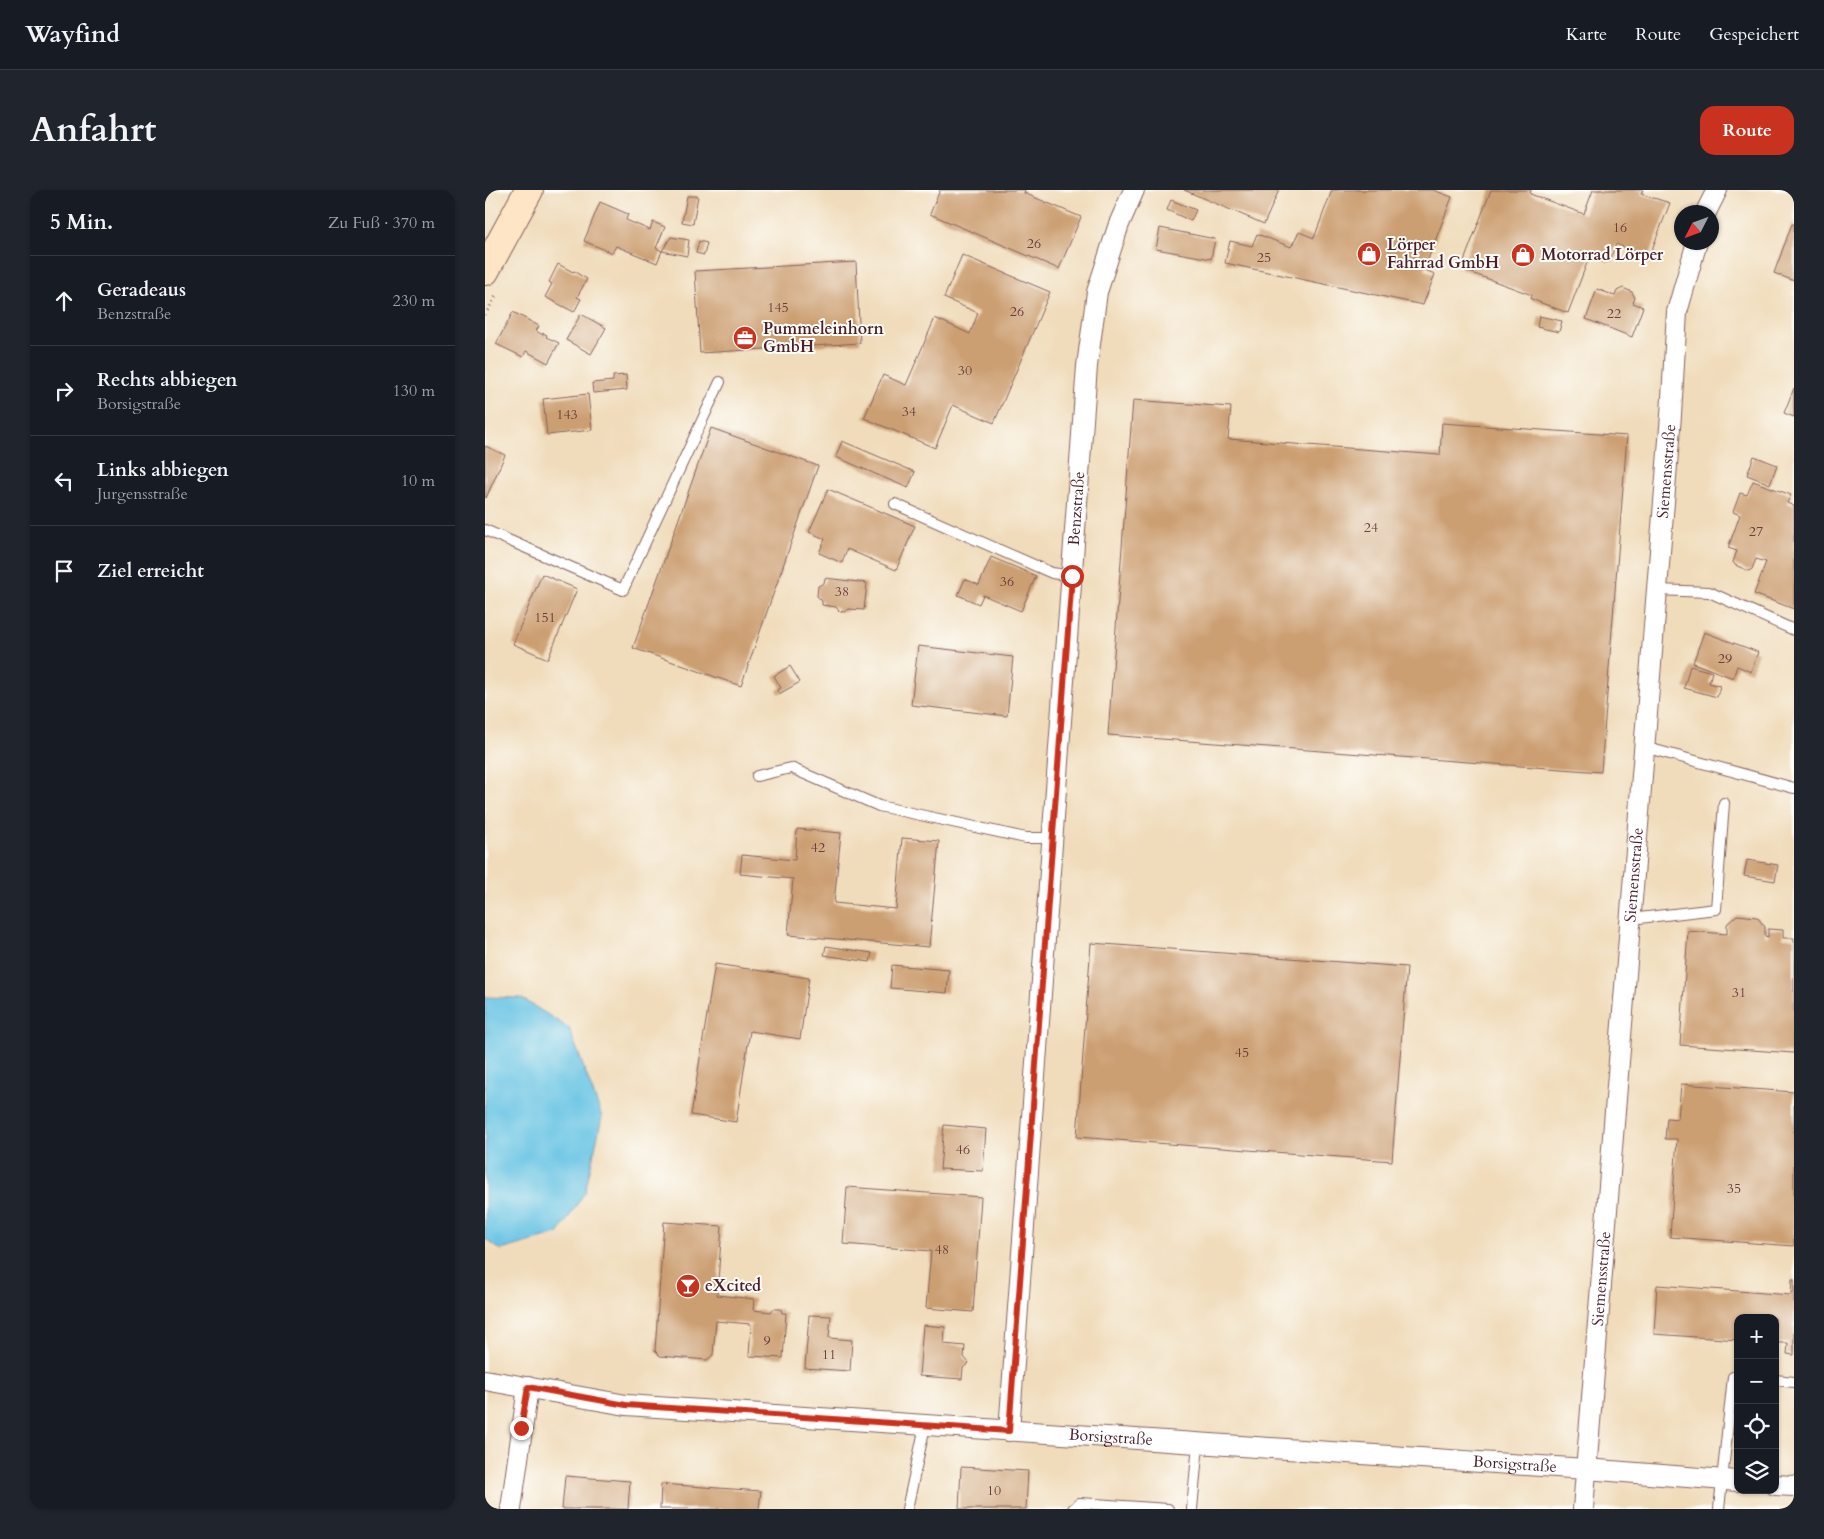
<!DOCTYPE html>
<html lang="de">
<meta charset="utf-8">
<style>
:root{--surface:#171b24;--page:#20242c;--text:#f1f3f6;--muted:#9ea1a6;--line:#363941;--accent:#c8321e}
body{margin:0;font-family:Cardo,serif;background:var(--page);color:var(--text)}
.controls{position:absolute;right:15px;bottom:15px;display:grid;overflow:hidden;border-radius:10px;box-shadow:0 1px 4px #0004}
.controls button{width:45px;height:45px;display:grid;place-items:center;padding:0;border:0;border-bottom:1px solid var(--line);background:var(--surface);color:var(--text);font:25px sans-serif}
.compass{position:absolute;left:1189px;top:15px;width:45px;height:45px;border-radius:50%;background:var(--surface);box-shadow:0 1px 4px #0004;rotate:228deg}
.stop{position:absolute;width:15px;height:15px;margin:-11px;border:4px solid #c8321e;border-radius:50%;background:#fff}
.stop.end{background:#c8321e;border-color:#fff;box-shadow:0 1px 5px #0008}
.list{margin:0;padding:0;list-style:none}
h2{display:flex;justify-content:space-between;align-items:center;height:65px;margin:0;padding:0 20px;font-size:21px}
h2 small{font-size:16px;font-weight:400;color:var(--muted)}
.list li{display:grid;grid-template-columns:32px 1fr auto;gap:15px;align-items:center;box-sizing:border-box;height:90px;padding:0 20px;border-top:1px solid var(--line)}
.list b{display:block;font-size:19px;white-space:nowrap}
.list p{margin:0;font-size:16px;white-space:nowrap;color:var(--muted)}
.list em{font-size:16px;font-style:normal;color:var(--muted)}
.icon{flex:none;width:28px;height:28px;fill:none;stroke:currentColor;stroke-width:2;stroke-linecap:round;stroke-linejoin:round}
.map{position:relative;flex:none;width:1309px;height:1319px;overflow:hidden;border-radius:15px}
header{display:flex;align-items:center;gap:30px;box-sizing:border-box;height:70px;padding:0 25px;background:var(--surface);border-bottom:1px solid var(--line)}
header strong{font-size:24px}
nav{display:flex;gap:28px;margin-inline-start:auto;font-size:18px}
.intro{display:flex;align-items:center;justify-content:space-between;box-sizing:border-box;height:120px;padding:0 30px}
h1{margin:0;font-size:35px}
.button{padding:12px 22px;border-radius:15px;background:var(--accent);color:#fff;font-size:18px;font-weight:700}
main{display:flex;gap:30px;padding:0 30px}
aside{flex:1;background:var(--surface);border-radius:15px;box-shadow:0 1px 4px #0004}
.map>svg:first-child{display:block}
.water{fill:#66c3e4;stroke:#587188}
.building{fill:#cc9f72}
.lines{fill:none;stroke-linecap:round;stroke-linejoin:round}
.lane-casing{stroke:#84615d;stroke-width:12}
.street-casing{stroke:#84615d;stroke-width:22}
.secondary-casing{stroke:#84615d;stroke-width:30}
.path{stroke:#84615d;stroke-width:3;stroke-dasharray:1 4;stroke-linecap:butt}
.lane{stroke:#fff;stroke-width:10}
.street{stroke:#fff;stroke-width:20}
.secondary{stroke:#fde5c5;stroke-width:28}
.route{stroke:#c8321e;stroke-width:6}
.labels{text-anchor:middle;dominant-baseline:central;stroke-width:4;stroke-linejoin:round;paint-order:stroke}
.number-label{font-size:14px;fill:#6a3f3d}
.poi-label{font-size:16px;font-weight:bold;fill:#4a1f2b;stroke:#fdfcf7;text-anchor:start}
.street-label{font-size:16px;fill:#4a1f2b;stroke:#fdfcf7}
</style>
<header>
<strong>Wayfind</strong>
<nav><a>Karte</a><a>Route</a><a>Gespeichert</a></nav>
</header>
<div class="intro"><h1>Anfahrt</h1><a class="button">Route</a></div>
<main>
<aside>
<h2>5 Min.<small>Zu Fuß · 370 m</small></h2>
<ul class="list">
<li><svg class="icon" aria-label="ahead" viewBox="0 0 24 24"><path d="M12 20V5M6 11l6-6 6 6"/></svg><div><b>Geradeaus</b><p>Benzstraße</p></div><em>230 m</em></li>
<li><svg class="icon" aria-label="right" viewBox="0 0 24 24"><path d="M7 20v-9h11M14 6l5 5-5 5"/></svg><div><b>Rechts abbiegen</b><p>Borsigstraße</p></div><em>130 m</em></li>
<li><svg class="icon" aria-label="left" viewBox="0 0 24 24"><path d="M17 20v-9H6M10 6l-5 5 5 5"/></svg><div><b>Links abbiegen</b><p>Jurgensstraße</p></div><em>10 m</em></li>
<li><svg class="icon" aria-label="arrive" viewBox="0 0 24 24"><path d="M6 21V4h12l-3 4 3 4H6"/></svg><div><b>Ziel erreicht</b></div></li>
</ul>
</aside>
<div class="map">
<svg width="1309" height="1319" viewBox="0 0 1309 1319">
<rect width="100%" height="100%" fill="#fdfcf7"/>
<filter id="ink" filterUnits="userSpaceOnUse"><feTurbulence type="fractalNoise" baseFrequency=".02" numOctaves="2"/><feDisplacementMap in="SourceGraphic" scale="10" xChannelSelector="R" yChannelSelector="G"/><feConvolveMatrix kernelMatrix="1 2 1 2 8 2 1 2 1" color-interpolation-filters="sRGB"/></filter>
<filter id="wash" filterUnits="userSpaceOnUse"><feTurbulence type="fractalNoise" baseFrequency=".0096" numOctaves="4" result="noise"/><feDisplacementMap in="SourceGraphic" scale="20" xChannelSelector="R" yChannelSelector="G"/><feGaussianBlur stdDeviation="1.12" result="paint"/><feColorMatrix in="noise" values="0 0 0 0 0 0 0 0 0 0 0 0 0 0 0 0 0 1.4 0 .05"/><feComposite in="paint" operator="in"/></filter>
<g filter="url(#wash)">
<rect width="100%" height="100%" fill="#f0dbba"/>
<path class="water" d="M0 807 36 808 84 838 117 927 100 1002 73 1044 16 1060 0 1049Z"/>
<g id="blocks">
<path class="building" d="M455 0H540L539 3 596 27 574 79 445 24Z
M699 0H794L779 34Z
M847 0H948L967 7 939 80 950 84 938 115 740 73 745 51 767 56 772 44 806 57 814 42 829 48Z
M1006 0H1046L1045 4 1099 24 1108 0H1158L1156 4 1185 13 1164 67 1131 54 1124 72 1105 65 1083 123 1046 109 1047 105 976 79Z
M202 6H213L208 34 197 32Z
M686 10 711 20 706 31 682 20Z
M115 12 143 24 141 30 165 40 168 32 180 37 171 58 177 61 186 47 204 50 202 66 177 61 172 73 131 56 127 63 99 51Z
M1307 34H1309V91L1289 83Z
M675 38 730 49 726 69 671 59Z
M214 51 222 53 219 65 211 63Z
M477 65 565 102 509 233 468 215 450 258 379 228 398 185 421 195 450 128 485 144 493 123 459 108Z
M371 72 375 153 215 163 210 81Z
M73 74 88 82 89 81 93 83V84L102 89 92 107 96 109 89 122 60 107 67 94 64 92Z
M1138 98 1147 102 1150 108 1148 113 1158 117 1147 147 1101 129 1112 99 1130 106 1132 101Z
M28 122 54 136 51 141 58 145V143L62 145 61 147 74 153 63 173 41 161 38 167 11 154Z
M96 124 121 138 106 164 81 150Z
M1054 126 1077 131 1074 142 1052 137Z
M141 185 142 200 108 203 107 193 128 191V186Z
M1309 198V227L1299 223Z
M103 204 107 240 62 245 58 209Z
M648 210 746 217 743 249 955 265 957 233 1142 246 1116 582 623 545Z
M226 238 333 276 256 496 148 458Z
M357 251 430 282 423 298 351 267Z
M0 256 20 265 1 308 0 307Z
M1269 266 1292 275 1285 294 1262 285Z
M1268 291 1306 305 1302 313 1309 316V419L1269 404 1281 372 1271 369 1267 379 1264 381 1250 375 1248 372 1252 361 1243 358 1255 325 1248 322 1255 303 1262 305Z
M343 299 430 336 411 380 362 359 357 373 334 363 340 349 324 342Z
M506 367 551 386 536 421 498 405 494 414 473 405 480 389 494 395Z
M57 384 92 399 63 469 28 454Z
M340 388 382 393 379 420 364 419 360 422 354 421 351 417 337 415V411L332 406 333 396 339 393Z
M1219 442 1273 462 1266 482 1252 476 1248 488 1208 473Z
M433 456 528 467 522 526 426 515Z
M305 476 315 492 294 504 292 500 296 498 289 486Z
M1205 476 1227 482 1224 493 1235 496 1232 507 1199 498Z
M312 639 356 643 349 713 411 719 417 648 454 651 444 757 303 745 308 689 255 684 257 665 310 670Z
M1262 670 1293 675 1290 691 1259 686Z
M1252 725 1272 727 1280 737V746L1283 747V739L1298 740V748H1309V863L1195 855 1203 741 1242 744V734Z
M606 753 922 777 907 971 592 947Z
M341 756 387 763 385 772 339 765Z
M230 774 324 788 315 849 265 841 251 932 206 925Z
M407 775 464 780 462 803 405 798Z
M1196 894 1309 902V1056L1185 1047 1192 949H1180L1182 928 1193 929Z
M459 935 501 939 498 981 455 979Z
M362 997 496 1007 488 1122 441 1118 446 1061 358 1054Z
M179 1032 237 1036 232 1105 269 1109 268 1120 286 1122 288 1119H296L297 1123H301L298 1168 264 1166 266 1134 231 1131 228 1165 222 1170 175 1166 170 1161Z
M1307 1089H1309V1165L1302 1164 1303 1153H1290V1128H1253V1150L1169 1144 1172 1095 1306 1105Z
M324 1125 346 1126 344 1148 367 1150 365 1181 320 1178Z
M438 1135 460 1137 459 1154 480 1156 479 1167 484 1173 478 1178 477 1189 434 1186Z
M476 1277 543 1281 541 1319H474Z
M80 1286 145 1291 143 1319H77Z
M176 1294 276 1301 274 1319H175Z"/>
</g>
</g>
<g filter="url(#ink)">
<use href="#blocks" fill-opacity="0" stroke="#84615d" stroke-width="1"/>
<g class="lines">
<g class="lane-casing">
<path id="lane" d="M410 314 567 383 587 386
M0 340 138 400 235 192
M1172 400 1224 402 1309 440
M1159 557 1309 598
M272 586 306 578 394 616 541 648H568
M1146 729 1231 719 1239 613
M1290 1190 1309 1192
M422 1319 440 1236
M588 1319 595 1313 683 1319
M707 1319 713 1254
M1234 1319 1248 1187 1253 1188"/>
</g>
<g class="street-casing">
<g id="street">
<path d="M1221 22 1232 0"/>
<path id="s1" d="M0 1190 141 1215 1101 1279 1253 1291"/>
<path id="s2" d="M524 1241 602 176 612 102 634 34 649 0"/>
<path d="M1290 1295 1309 1296"/>
<path d="M26 1319 43 1197"/>
<path id="s3" d="M1098 1319 1186 225 1192 122 1212 52"/>
</g>
</g>
<g class="secondary-casing">
<path id="secondary" d="M0 81 44 0"/>
</g>
<path class="path" d="M0 125 11 106"/>
<use href="#lane" class="lane"/>
<use href="#street" class="street"/>
<use href="#secondary" class="secondary"/>
</g>
</g>
<g class="lines" filter="url(#ink)">
<path class="route" d="M36 1238 43 1197 141 1215 524 1241 587 386"/>
</g>
<defs>
<g id="shop-disc" transform="scale(1.25)"><circle r="9.5" fill="#c8321e" stroke="#fdfcf7"/><path d="M-5-2.5h2.3a2.7 3.5 0 0 1 5.4 0H5L5.5 6h-11ZM-1.5-2.5h3a1.5 2.3 0 0 0-3 0Z" fill="#fff"/></g>
<g id="office-disc" transform="scale(1.25)"><circle r="9.5" fill="#c8321e" stroke="#fdfcf7"/><path d="M-6-3h4V-5.5h4V-3h4V5H-6ZM-1-4.5V-3h2v-1.5ZM-6 0V1H6V0Z" fill="#fff"/></g>
<g id="bar-disc" transform="scale(1.25)"><circle r="9.5" fill="#c8321e" stroke="#fdfcf7"/><path d="M-6-5H6L.8 .8V4.5H3.5V6h-7V4.5H-.8V.8Z" fill="#fff"/></g>
</defs>
<g fill-rule="evenodd">
<use href="#shop-disc" x="884" y="64"/>
<use href="#shop-disc" x="1038" y="65"/>
<use href="#office-disc" x="260" y="148"/>
<use href="#bar-disc" x="203" y="1096"/>
</g>
<g class="labels">
<g class="number-label">
<text x="1135" y="37">16</text>
<text x="549" y="53">26</text>
<text x="779" y="67">25</text>
<text x="293" y="117">145</text>
<text x="532" y="121">26</text>
<text x="1129" y="123">22</text>
<text x="480" y="180">30</text>
<text x="424" y="221">34</text>
<text x="82" y="224">143</text>
<text x="886" y="337">24</text>
<text x="1271" y="341">27</text>
<text x="522" y="391">36</text>
<text x="357" y="401">38</text>
<text x="60" y="427">151</text>
<text x="1240" y="468">29</text>
<text x="333" y="657">42</text>
<text x="1254" y="802">31</text>
<text x="757" y="862">45</text>
<text x="478" y="959">46</text>
<text x="1249" y="998">35</text>
<text x="457" y="1059">48</text>
<text x="282" y="1150">9</text>
<text x="344" y="1164">11</text>
<text x="509" y="1300">10</text>
</g>
<g class="poi-label">
<text x="902" y="55">Lörper<tspan x="902" dy="18">Fahrrad GmbH</tspan></text>
<text x="1056" y="65">Motorrad Lörper</text>
<text x="278" y="139">Pummeleinhorn<tspan x="278" dy="18">GmbH</tspan></text>
<text x="220" y="1096">eXcited</text>
</g>
<g class="street-label">
<text stroke="none"><textPath href="#s3" startOffset="1041">Siemensstraße</textPath></text>
<text stroke="none"><textPath href="#s2" startOffset="925">Benzstraße</textPath></text>
<text stroke="none"><textPath href="#s3" startOffset="636">Siemensstraße</textPath></text>
<text stroke="none"><textPath href="#s3" startOffset="231">Siemensstraße</textPath></text>
<text stroke="none"><textPath href="#s1" startOffset="629">Borsigstraße</textPath></text>
<text stroke="none"><textPath href="#s1" startOffset="1034">Borsigstraße</textPath></text>
</g>
</g>
</svg>
<div class="controls">
<button>+</button>
<button>−</button>
<button><svg class="icon" aria-label="locate" viewBox="0 0 24 24"><circle cx="12" cy="12" r="6"/><path d="M12 2v4M12 18v4M2 12h4M18 12h4"/></svg></button>
<button><svg class="icon" aria-label="layers" viewBox="0 0 24 24"><path d="M12 4l9 5-9 5-9-5zM3 14l9 5 9-5"/></svg></button>
</div>
<svg class="compass" viewBox="-18 -18 36 36"><path d="M0-13l5 13h-10z" fill="#e53935"/><path d="M0 13l5-13h-10z" fill="#9ea1a6"/></svg>
<div class="stop" style="left:587px;top:386px"></div>
<div class="stop end" style="left:36px;top:1238px"></div>
</div>
</main>
